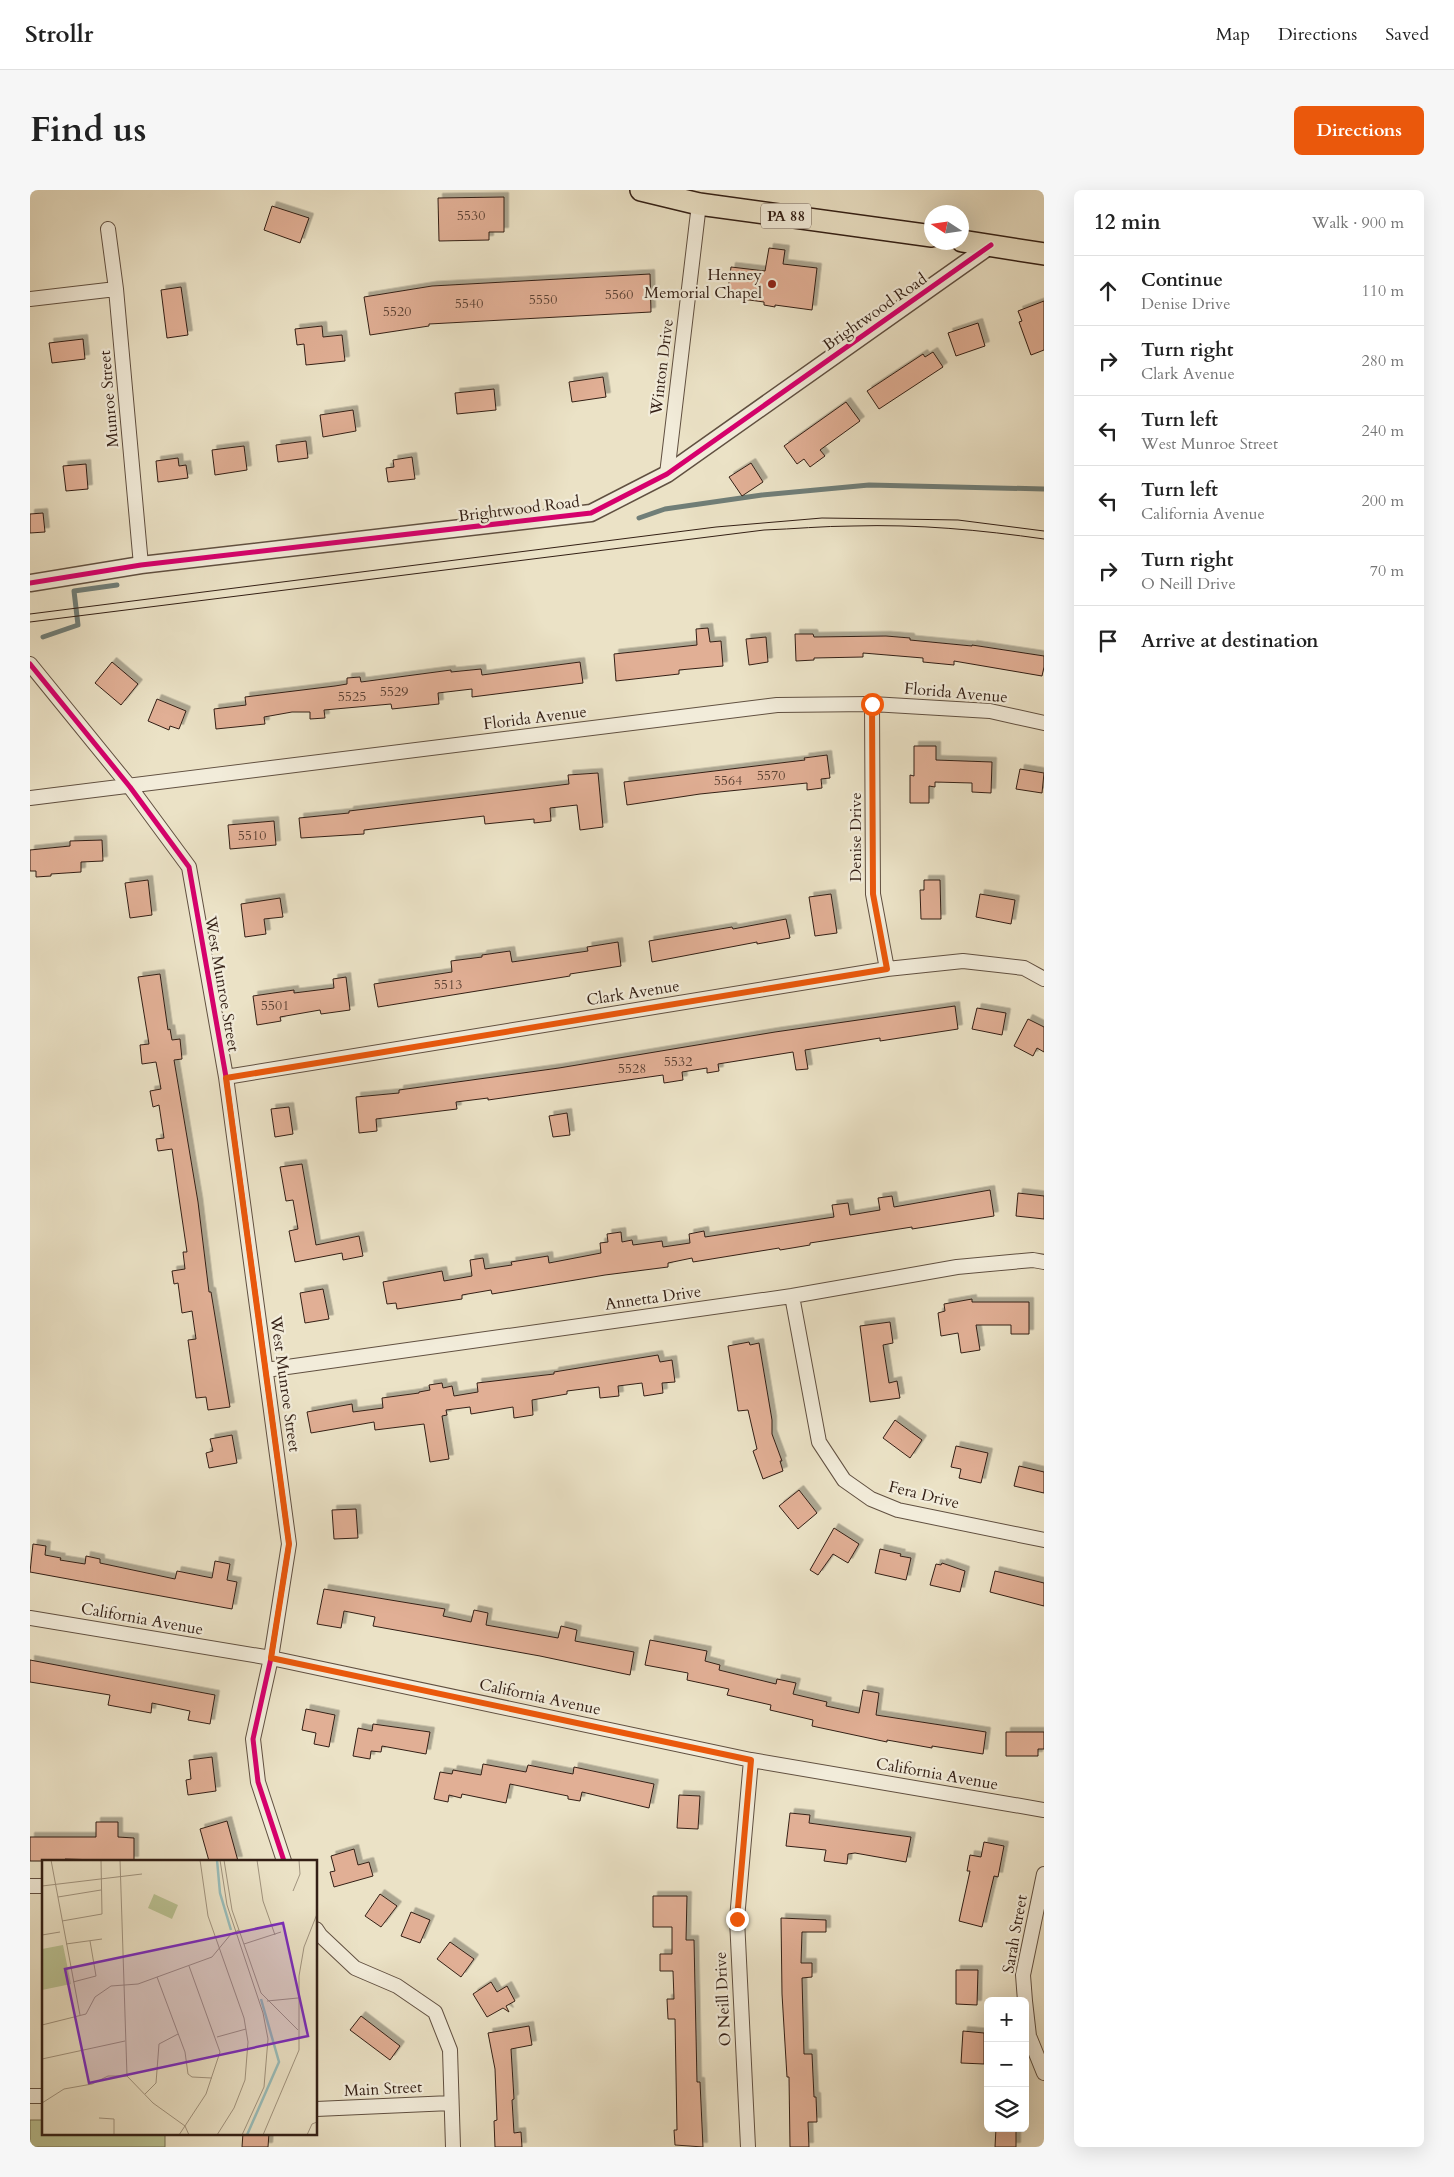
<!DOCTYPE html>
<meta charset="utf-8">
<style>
:root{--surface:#fff;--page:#f6f6f6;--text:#222;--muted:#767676;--line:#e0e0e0;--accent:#ea580c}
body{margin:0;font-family:Cardo,serif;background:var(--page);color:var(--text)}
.controls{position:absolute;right:15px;bottom:15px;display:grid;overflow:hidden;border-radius:8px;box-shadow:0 5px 20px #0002}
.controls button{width:45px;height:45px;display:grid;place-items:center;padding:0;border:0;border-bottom:1px solid var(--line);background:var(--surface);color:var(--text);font:25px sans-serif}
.compass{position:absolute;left:894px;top:15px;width:45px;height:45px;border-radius:50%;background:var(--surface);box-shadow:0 5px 20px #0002;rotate:282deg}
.stop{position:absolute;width:15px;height:15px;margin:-11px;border:4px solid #ea580c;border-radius:50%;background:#fff}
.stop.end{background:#ea580c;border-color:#fff;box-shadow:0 1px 5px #0008}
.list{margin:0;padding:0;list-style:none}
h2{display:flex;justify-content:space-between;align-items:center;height:65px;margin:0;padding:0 20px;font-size:21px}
h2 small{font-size:16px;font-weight:400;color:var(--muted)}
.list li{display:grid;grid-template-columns:32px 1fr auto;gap:15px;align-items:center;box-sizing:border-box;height:70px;padding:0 20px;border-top:1px solid var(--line)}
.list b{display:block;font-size:19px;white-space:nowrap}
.list p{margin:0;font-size:16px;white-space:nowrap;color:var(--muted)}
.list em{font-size:16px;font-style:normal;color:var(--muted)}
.icon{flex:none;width:28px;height:28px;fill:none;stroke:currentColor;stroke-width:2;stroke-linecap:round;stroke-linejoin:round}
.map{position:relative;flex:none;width:1014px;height:1957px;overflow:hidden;border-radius:8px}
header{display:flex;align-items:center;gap:30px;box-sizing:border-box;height:70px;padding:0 25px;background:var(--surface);border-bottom:1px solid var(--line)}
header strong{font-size:24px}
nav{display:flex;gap:28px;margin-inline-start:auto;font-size:18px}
.intro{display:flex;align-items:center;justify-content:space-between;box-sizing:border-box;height:120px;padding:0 30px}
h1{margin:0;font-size:35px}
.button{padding:12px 22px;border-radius:8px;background:var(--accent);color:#fff;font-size:18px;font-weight:700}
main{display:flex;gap:30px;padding:0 30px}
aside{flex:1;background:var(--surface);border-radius:8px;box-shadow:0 5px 20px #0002}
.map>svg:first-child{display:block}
.green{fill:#bac293;stroke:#767054}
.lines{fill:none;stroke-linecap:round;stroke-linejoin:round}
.stream{stroke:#707e78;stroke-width:5}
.building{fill:#e1af95;stroke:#331f15;filter:url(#shadow)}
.minor-casing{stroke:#615041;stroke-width:16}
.tertiary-casing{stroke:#615041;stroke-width:19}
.primary-casing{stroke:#331f15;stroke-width:24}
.minor{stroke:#f2ecda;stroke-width:14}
.tertiary{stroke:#f2ecda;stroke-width:16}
.primary{stroke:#ebe2c6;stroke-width:21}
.tram{stroke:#331f15;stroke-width:1}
.cycleway-casing{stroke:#f2ecda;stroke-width:8}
.cycleway{stroke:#d6006c;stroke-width:5}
.route{stroke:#ea580c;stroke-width:6}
.poi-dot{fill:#8f2418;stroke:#f2ecda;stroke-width:2}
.labels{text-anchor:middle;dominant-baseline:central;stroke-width:4.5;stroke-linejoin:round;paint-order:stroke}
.number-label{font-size:14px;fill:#5e4335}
.shield{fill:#f2ecda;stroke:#6c5c50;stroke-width:1}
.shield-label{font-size:15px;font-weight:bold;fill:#331f15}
.poi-label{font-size:16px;fill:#331f15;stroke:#f2ecda;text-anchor:end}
.street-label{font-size:16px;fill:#331f15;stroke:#f2ecda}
.inset-river{fill:none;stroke:#99bdba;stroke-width:2.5}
.inset-road{fill:none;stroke:#a1947f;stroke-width:1}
.view{fill:#7b2cbf;fill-opacity:0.15;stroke:#7b2cbf;stroke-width:2.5}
.inset-edge{fill:none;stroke:#331f15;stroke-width:2.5}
</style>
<header>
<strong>Strollr</strong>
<nav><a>Map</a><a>Directions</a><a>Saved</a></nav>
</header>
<div class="intro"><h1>Find us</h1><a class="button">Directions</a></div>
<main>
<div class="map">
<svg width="1014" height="1957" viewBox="0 0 1014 1957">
<defs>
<filter id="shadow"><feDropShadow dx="4.5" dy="-4.5" stdDeviation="0" flood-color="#0004"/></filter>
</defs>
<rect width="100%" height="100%" fill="#ebe2c6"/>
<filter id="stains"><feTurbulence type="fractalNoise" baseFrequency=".004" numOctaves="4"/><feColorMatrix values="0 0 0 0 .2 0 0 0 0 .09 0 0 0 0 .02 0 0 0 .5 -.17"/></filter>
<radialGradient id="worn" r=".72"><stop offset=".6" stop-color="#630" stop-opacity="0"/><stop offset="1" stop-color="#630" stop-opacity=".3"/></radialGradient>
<path class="green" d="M0 1930H14V1943H135V1957H0Z"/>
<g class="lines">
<path class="stream" d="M609 328 635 319 732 305 839 295 1014 299
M13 447 48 435 44 401 87 395"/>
</g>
<path class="building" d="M474 7V42H459V50L409 51 408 8Z
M242 16 279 28 270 53 234 40Z
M739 58 755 60 753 74 787 78 782 120 745 115V117L734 115V112L697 107 701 77 735 81Z
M620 84 621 122 399 134V136L340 145 334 107 402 96Z
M151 97 158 145 137 148 131 100Z
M1014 111V160L1001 165 989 132 992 131 988 121Z
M948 133 955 156 926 166 918 143Z
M292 136 293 147 312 145 315 171 276 175 274 154 267 155 265 139Z
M53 149 55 169 22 173 19 153Z
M903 162 913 177 849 219 837 201 893 164 895 167Z
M573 187 576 207 542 212 539 192Z
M464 199 466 220 427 224 425 203Z
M816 212 830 231 790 260 795 266 780 277 774 269 767 274 754 256Z
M323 220 326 241 293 247 290 225Z
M276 251 278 268 248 272 246 255Z
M214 256 217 280 185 285 182 260Z
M382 267 385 289 358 292 356 278 364 277 363 270Z
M148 268 149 276 156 275 158 288 128 292 126 271Z
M721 273 733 292 712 306 699 287Z
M56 274 58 299 36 301 33 276Z
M13 323 15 342 0 343V324Z
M678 438 680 452 691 451 693 476 649 480V484L586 491 584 464 667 455 666 439Z
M765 444H783L784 447 856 446 880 448V450L942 456V455L1014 466V477L1012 486 924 471V475L893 472V468L833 463V467L784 468V470L766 471Z
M736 447 738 472 719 475 716 449Z
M82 472 108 494 91 515 65 493Z
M550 472 553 493 442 507V499L408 503 409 514 362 519 361 514 294 520 295 528 280 529V522H262L234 527 235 534 186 539 184 519 216 515 215 507 305 496 317 494V488L330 487 331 492 421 480V482L451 479 452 485Z
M127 509 156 521 149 539 140 536 139 540 118 531Z
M884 556H906V570L962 572 961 603 942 602V593L905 592V597L899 596V613H880V585L884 586Z
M797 565 800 588 791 589 792 598 777 600V593L670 604 597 615 594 592 775 570 774 568Z
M990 579 1014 583 1012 603 986 599Z
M568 583 573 637 550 640 547 615 520 618 521 631 504 633V629L455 634 454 626 334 640V644L271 648 269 628 319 623V621L539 594 538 585Z
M244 631 246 655 200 659 198 635Z
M72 650 73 671 51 672V682L21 684V686L6 687V681H0V660L40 656V651Z
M118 690 122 725 100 728 95 693Z
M894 690H910L911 729H891L890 700H894Z
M801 704 807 743 785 746 779 707Z
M950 704 985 710 981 734 946 727Z
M250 708 253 727 234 729 236 744 215 747 211 714Z
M756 729 760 748 727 754V752L622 772 619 751 702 737 703 739Z
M588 752 591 776 540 784V786L348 817 344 794 422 782 421 771 452 767V765L480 761 482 772 558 761 557 757Z
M130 784 138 840 140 839 142 850 150 849 152 869 144 870 168 1012 179 1102H181L200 1217 178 1220 176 1207 166 1208 158 1150 166 1149 162 1121 152 1123 148 1093 144 1094 142 1081 155 1079 153 1062H157L148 1001 142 959 128 961 126 949 134 948 129 915 123 917 120 901 131 899 126 872 112 874 110 855 119 854 108 787Z
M316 787 320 820 291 824 290 820 250 827 251 831 227 835 223 806 264 800V803L304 798 303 789Z
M925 816 928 839 850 851V848L775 860 778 879 766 880 763 862 688 874 689 881 677 883V878L652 882 653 890 634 893 633 885 458 910V908L426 912 427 919 346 929 347 941 329 943 326 907 369 903V900L529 878 745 842Z
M947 818 976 823 972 845 942 839Z
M998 829 1014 837V862L1007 858 1003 866 984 856Z
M259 917 263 944 245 947 241 919Z
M537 923 540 945 523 947 519 926Z
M272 974 286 1055 329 1046 333 1066 313 1070 312 1063 265 1072 259 1041 268 1039 263 1010 256 1011 250 977Z
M960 1000 964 1026 882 1039V1037L780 1053V1055L750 1060 749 1058 663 1072 662 1068 638 1073V1077L575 1085 462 1104 461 1100 432 1105V1109L367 1119 366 1113 357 1114 353 1092 412 1081 414 1091 442 1086 440 1070 453 1068 455 1079 482 1075 481 1072 518 1066 519 1073 571 1063 570 1053 578 1052 577 1044 591 1042 592 1052 602 1050 603 1055 632 1051 633 1057 660 1053 659 1044 674 1041 675 1047 804 1027 802 1015 818 1013 820 1025 850 1020 848 1008 862 1006 864 1017Z
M988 1003 1014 1006V1029L986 1026Z
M293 1099 299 1129 275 1133 270 1103Z
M942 1109V1112H999V1144H981V1135H946L950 1160 931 1163 928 1143 911 1146 908 1123 915 1121 914 1114Z
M860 1132 863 1153 853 1155 859 1193 867 1191 870 1208 840 1212 830 1136Z
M719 1152 720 1155 729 1153 742 1230V1244L752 1271H750L753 1281 733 1289 723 1261 727 1259 718 1220 708 1221 698 1156Z
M628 1165 630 1172 642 1170 645 1192 632 1193 633 1203 614 1206 612 1193 588 1196 589 1206 570 1208 569 1197 537 1201V1204L502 1210 503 1225 484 1228 483 1217 441 1224 440 1217 416 1220 417 1225 412 1226 419 1269 400 1272 394 1234 345 1240 344 1232 281 1243 277 1222 322 1214 323 1222 353 1218 352 1208 389 1203V1202L400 1200 399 1195 412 1193 413 1198 422 1196 424 1206 448 1202 447 1193 524 1184V1182Z
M865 1230 892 1250 880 1268 853 1248Z
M202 1245 207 1273 179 1278 176 1263 183 1261 180 1249Z
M926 1256 958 1263 951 1293 929 1288 931 1279 921 1277Z
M989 1276 1014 1282V1303L984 1296Z
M769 1300 787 1323 768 1339 749 1316Z
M326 1319 328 1348 304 1349 302 1320Z
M804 1338 829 1354 818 1373 803 1364 788 1385 780 1380Z
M3 1354 16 1356 15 1365 31 1368 30 1370 55 1374 56 1366 70 1369V1373L145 1389 147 1381 182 1388 185 1371 200 1374 197 1390 207 1392 202 1419 0 1382Z
M850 1359 871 1364 870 1366 881 1368 876 1390 845 1383Z
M912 1373 935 1381 930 1402 900 1395 906 1374 911 1375Z
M965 1381 1014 1393V1416L960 1402Z
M294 1399 415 1419 413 1426 441 1432 444 1420 458 1423 456 1435 528 1448 531 1436 547 1440 545 1451 604 1462 600 1485 510 1466 343 1436 345 1427 314 1421 311 1438 287 1434Z
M620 1450 677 1461 675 1471 690 1475 689 1480 746 1494 747 1489 766 1493 763 1504 797 1512 796 1516 829 1523 833 1500 849 1503 846 1525 956 1542 953 1564 902 1556V1558L857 1550V1552L782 1536 783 1530 740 1520 741 1515 697 1505 699 1499 657 1490 658 1483 615 1475Z
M0 1470 185 1505 180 1534 158 1530 160 1521 122 1513 121 1523 78 1515 80 1505 0 1492Z
M276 1519 305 1525 299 1557 284 1554 286 1543 272 1540Z
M343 1534 400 1542 396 1564 352 1556 351 1562 341 1561 340 1569 323 1566 328 1538 342 1541Z
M976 1542H1014V1559H1008V1566H976Z
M182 1567 186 1601 158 1605 156 1590 161 1589 159 1570Z
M453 1574 496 1582 498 1575 543 1584 544 1577 624 1594 619 1618 552 1602 550 1611 538 1609V1606L480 1594 476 1613 432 1604 431 1608 419 1605 418 1612 404 1609 410 1582 422 1584 423 1580 451 1585Z
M649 1605 670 1606 668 1639 647 1638Z
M760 1623 780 1625 779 1633 881 1647 876 1672 825 1663 818 1664 817 1674 794 1671 796 1660 756 1656Z
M197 1631 208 1671H179L170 1639Z
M66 1632H88V1647L104 1648V1671L35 1669V1671H0V1647H66Z
M954 1652 974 1656 968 1687 964 1686 952 1737 929 1731 940 1681H937L940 1665 951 1667Z
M324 1659 328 1675 339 1672 343 1686 304 1697 300 1682 305 1681 301 1666Z
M350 1704 367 1716 351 1737 335 1726Z
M623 1706H657L656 1750H664L667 1892H670L673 1957 645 1955 644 1940H647L645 1829H638L637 1809H644L643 1781H630V1764H642V1737H623Z
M381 1722 400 1730 390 1753 371 1746Z
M751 1728 796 1730V1742H772L771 1773H782V1787L772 1788 774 1864H782L784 1907H786L787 1932H778L779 1957H760L759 1887H757L752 1804Z
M420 1752 444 1769 431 1787 407 1769Z
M926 1780H948L947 1815 926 1814Z
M461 1792 467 1802 477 1796 485 1811 476 1816 479 1822 473 1818 457 1827 443 1804Z
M331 1826 370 1856 360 1870 320 1840Z
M499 1836 502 1855 481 1859 484 1909 482 1910 484 1943 491 1942 492 1957H465L464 1931 467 1930 465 1879 458 1843Z
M933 1841 954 1843V1874L931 1873Z
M966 1938H986V1957H965Z
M213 1943H239L238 1957H212Z"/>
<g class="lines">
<g class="minor-casing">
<path id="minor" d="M78 39 86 99 111 375
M0 109 86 99
M637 284 669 14
M0 474 100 597 159 677 196 887 259 1354 241 1468 223 1549 228 1592 254 1671
M842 514 843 704 857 779
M0 608 747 515 842 514 960 521 1014 533
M196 887 857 779 933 771 994 778 1014 789
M762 1106 789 1252 814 1290 841 1309 868 1320 1014 1350
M236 1180 762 1106 927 1077 1003 1070 1014 1072
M0 1428 241 1468 721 1570 1014 1620
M0 1696H14
M286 1739 290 1745 325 1778 367 1796 405 1822 420 1860 423 1957
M995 1811 993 1785 1014 1684
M995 1811 999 1846 1014 1883
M0 1906H14
M286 1919 421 1913
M718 1957 707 1729 721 1570"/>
</g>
<g class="tertiary-casing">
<path id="tertiary" d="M0 393 111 375 561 323 637 284 961 55"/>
</g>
<g class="primary-casing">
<path id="primary" d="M611 0 669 14 902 46
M932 51 1014 64"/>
</g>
<use href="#minor" class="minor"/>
<use href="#tertiary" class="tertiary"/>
<use href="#primary" class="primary"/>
<path class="tram" d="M0 424 686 337 792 328 868 329 928 330 1014 341
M0 432 734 340C764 339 793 336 823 336 887 334 951 340 1014 349"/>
<g class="cycleway-casing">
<path id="cycleway" d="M0 393 111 375 561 323 637 284 961 55
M0 474 100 597 159 677 196 887 259 1354 241 1468 223 1549 228 1592 254 1671"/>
</g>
<use href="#cycleway" class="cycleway"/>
</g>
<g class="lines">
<path class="route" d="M707 1729 721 1570 241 1468 259 1354 196 888 857 779 843 704 842 514"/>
</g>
<circle class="poi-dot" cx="742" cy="94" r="5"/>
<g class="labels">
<g class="number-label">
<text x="441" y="25">5530</text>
<text x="589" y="104">5560</text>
<text x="513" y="109">5550</text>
<text x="439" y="113">5540</text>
<text x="367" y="121">5520</text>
<text x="364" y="501">5529</text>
<text x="322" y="506">5525</text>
<text x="741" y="585">5570</text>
<text x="698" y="590">5564</text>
<text x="222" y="645">5510</text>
<text x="418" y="794">5513</text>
<text x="245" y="815">5501</text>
<text x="648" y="871">5532</text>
<text x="602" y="878">5528</text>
</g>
<rect class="shield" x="731" y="13.5" width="50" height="25" rx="4"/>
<g class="shield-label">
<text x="756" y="26">PA 88</text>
</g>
<g class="poi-label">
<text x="732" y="85">Henney<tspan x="732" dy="18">Memorial Chapel</tspan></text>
</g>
<g class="street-label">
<text transform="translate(845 122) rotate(-35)">Brightwood Road</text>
<text transform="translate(632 177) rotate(-83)">Winton Drive</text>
<text transform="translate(79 209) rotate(-95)">Munroe Street</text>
<text transform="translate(489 319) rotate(-7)">Brightwood Road</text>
<text transform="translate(926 503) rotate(5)">Florida Avenue</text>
<text transform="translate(505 528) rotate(-7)">Florida Avenue</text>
<text transform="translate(826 647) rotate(-90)">Denise Drive</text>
<text transform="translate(192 794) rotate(80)">West Munroe Street</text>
<text transform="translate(603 803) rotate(-9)">Clark Avenue</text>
<text transform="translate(623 1108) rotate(-8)">Annetta Drive</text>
<text transform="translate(255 1194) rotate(82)">West Munroe Street</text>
<text transform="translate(894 1305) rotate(14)">Fera Drive</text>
<text transform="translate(112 1429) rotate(10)">California Avenue</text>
<text transform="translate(510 1507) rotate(12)">California Avenue</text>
<text transform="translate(907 1584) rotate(10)">California Avenue</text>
<text transform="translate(985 1744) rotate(-80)">Sarah Street</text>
<text transform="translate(693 1809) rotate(-93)">O Neill Drive</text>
<text transform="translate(353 1899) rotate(-3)">Main Street</text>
</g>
</g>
<g transform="translate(12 1670)">
<rect width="275" height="275" fill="#ebe2c6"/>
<path d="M112 34 136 45 130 59 106 48ZM21 85 29 124 0 130V89Z" fill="#bac293"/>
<path class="inset-river" d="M175 0 178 33 189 70M205 275 237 202 219 139"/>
<path class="inset-road" d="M9 0 38 155M78 0 85 216M158 0 166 56 202 158 206 182 203 220 192 248 175 275M178 0 185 45 221 153 226 179 222 227 200 275M182 0 190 50 219 133 256 170M215 0 221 41 233 75M0 26 100 14M251 31 258 14 257 0M16 37 59 30M20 61 60 54 59 0M0 75 18 72M24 84 60 79M202 84 239 72M115 117 143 192 146 214 150 217 170 218M31 122 54 116 48 81M225 141 256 138M0 165 44 154 53 137 69 126 96 124 170 97 189 74 197 70M175 177 204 169M0 199 83 181M103 234 114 223 117 184 136 174M0 243 22 229 50 224 66 216H85L111 243 143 266 147 275M57 258 72 259V275M137 275 164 234 178 192 147 106M221 275 257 190V116L262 87 275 54M265 275 270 264 275 262"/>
<path class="view" d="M241 63 266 176 47 223 23 109Z"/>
<rect width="275" height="275" class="inset-edge"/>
</g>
<rect width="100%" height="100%" filter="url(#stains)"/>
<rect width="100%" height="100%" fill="url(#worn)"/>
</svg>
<div class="controls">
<button>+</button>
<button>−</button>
<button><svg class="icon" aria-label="layers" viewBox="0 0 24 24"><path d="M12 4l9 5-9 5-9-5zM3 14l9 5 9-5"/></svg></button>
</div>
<svg class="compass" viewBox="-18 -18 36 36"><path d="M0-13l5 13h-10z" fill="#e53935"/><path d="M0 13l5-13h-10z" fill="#767676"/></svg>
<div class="stop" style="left:842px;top:514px"></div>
<div class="stop end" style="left:707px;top:1729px"></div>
</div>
<aside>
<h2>12 min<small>Walk · 900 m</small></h2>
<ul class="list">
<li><svg class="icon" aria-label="ahead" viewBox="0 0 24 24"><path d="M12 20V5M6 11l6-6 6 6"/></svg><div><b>Continue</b><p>Denise Drive</p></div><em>110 m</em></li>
<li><svg class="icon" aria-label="right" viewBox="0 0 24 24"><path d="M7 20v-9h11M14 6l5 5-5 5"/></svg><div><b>Turn right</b><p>Clark Avenue</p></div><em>280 m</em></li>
<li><svg class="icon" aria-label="left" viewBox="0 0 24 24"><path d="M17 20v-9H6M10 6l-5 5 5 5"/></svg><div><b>Turn left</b><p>West Munroe Street</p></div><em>240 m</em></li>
<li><svg class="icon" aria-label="left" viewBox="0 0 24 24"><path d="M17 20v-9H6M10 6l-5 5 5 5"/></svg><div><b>Turn left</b><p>California Avenue</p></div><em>200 m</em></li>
<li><svg class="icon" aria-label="right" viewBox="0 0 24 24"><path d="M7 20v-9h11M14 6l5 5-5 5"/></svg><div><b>Turn right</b><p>O Neill Drive</p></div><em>70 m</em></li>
<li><svg class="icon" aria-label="arrive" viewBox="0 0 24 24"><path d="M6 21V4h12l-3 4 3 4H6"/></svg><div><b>Arrive at destination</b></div></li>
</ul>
</aside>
</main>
